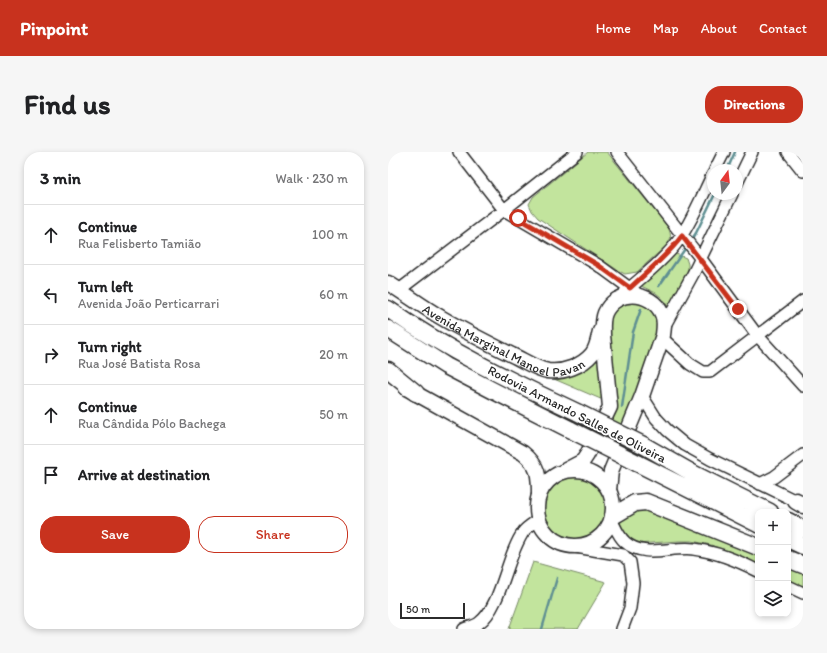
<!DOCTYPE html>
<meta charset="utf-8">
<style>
:root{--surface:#fff;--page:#f6f6f6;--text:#202124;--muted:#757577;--line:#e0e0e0;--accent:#c8321e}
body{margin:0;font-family:Itim,sans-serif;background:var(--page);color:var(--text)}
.controls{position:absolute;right:12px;bottom:12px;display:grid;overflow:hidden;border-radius:8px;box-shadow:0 2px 6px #0003}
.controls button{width:36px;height:36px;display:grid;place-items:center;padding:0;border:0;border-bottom:1px solid var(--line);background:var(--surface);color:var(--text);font:20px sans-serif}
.compass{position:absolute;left:319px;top:12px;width:36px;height:36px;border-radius:50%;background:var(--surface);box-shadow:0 2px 6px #0003;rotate:15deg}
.scale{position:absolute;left:12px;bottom:10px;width:65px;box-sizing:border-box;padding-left:4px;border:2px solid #2b2b2b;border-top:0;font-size:11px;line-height:14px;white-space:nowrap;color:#2b2b2b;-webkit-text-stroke:3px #fff;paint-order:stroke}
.stop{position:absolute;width:12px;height:12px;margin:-9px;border:3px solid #c8321e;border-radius:50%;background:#fff}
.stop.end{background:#c8321e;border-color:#fff;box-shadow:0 1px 4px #0008}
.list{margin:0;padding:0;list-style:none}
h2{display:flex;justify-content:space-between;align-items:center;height:52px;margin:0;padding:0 16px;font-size:17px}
h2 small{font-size:13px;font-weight:400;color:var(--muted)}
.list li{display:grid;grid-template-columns:26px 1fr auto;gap:12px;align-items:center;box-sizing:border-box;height:60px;padding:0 16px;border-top:1px solid var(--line)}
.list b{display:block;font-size:15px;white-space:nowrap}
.list p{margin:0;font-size:13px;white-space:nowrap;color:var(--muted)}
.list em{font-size:13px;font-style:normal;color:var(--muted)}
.actions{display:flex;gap:8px;padding:12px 16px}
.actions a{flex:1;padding:9px 0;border:1px solid var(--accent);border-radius:16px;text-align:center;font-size:14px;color:var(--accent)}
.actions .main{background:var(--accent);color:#fff}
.icon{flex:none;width:22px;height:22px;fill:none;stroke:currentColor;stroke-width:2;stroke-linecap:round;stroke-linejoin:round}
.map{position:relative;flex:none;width:415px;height:477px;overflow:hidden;border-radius:16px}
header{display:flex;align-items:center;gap:24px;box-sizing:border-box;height:56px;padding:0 20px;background:var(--accent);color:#fff}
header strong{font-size:19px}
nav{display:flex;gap:22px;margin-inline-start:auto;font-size:14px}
.intro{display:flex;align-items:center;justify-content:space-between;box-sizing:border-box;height:96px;padding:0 24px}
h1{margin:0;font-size:28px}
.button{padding:10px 18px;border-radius:16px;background:var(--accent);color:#fff;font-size:14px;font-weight:700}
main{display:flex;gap:24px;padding:0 24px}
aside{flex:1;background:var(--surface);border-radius:16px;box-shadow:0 2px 6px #0003}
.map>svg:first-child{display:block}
.green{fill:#c2e49d;stroke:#768864}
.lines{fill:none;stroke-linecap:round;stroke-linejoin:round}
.stream{stroke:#5e8f92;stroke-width:2.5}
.minor-casing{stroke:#2b2b2b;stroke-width:14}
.major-casing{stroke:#2b2b2b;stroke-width:17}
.highway-casing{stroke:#2b2b2b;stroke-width:19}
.minor{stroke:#fff;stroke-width:11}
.major{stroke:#fff;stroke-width:14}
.highway{stroke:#fff;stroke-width:16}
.highway-bridge-casing{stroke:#2b2b2b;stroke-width:19;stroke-linecap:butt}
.highway-bridge{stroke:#fff;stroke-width:16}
.route{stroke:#c8321e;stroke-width:5}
.labels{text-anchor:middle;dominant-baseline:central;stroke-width:3.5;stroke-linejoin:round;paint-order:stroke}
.street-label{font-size:13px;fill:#2b2b2b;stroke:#fff}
</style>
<header>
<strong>Pinpoint</strong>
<nav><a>Home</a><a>Map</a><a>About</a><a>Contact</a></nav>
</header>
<div class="intro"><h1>Find us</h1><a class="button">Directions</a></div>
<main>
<aside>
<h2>3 min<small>Walk · 230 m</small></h2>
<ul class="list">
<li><svg class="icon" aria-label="ahead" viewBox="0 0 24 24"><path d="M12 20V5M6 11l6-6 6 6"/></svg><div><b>Continue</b><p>Rua Felisberto Tamião</p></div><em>100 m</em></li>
<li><svg class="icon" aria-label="left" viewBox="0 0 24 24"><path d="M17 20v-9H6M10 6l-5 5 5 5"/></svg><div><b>Turn left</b><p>Avenida João Perticarrari</p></div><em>60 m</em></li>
<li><svg class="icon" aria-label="right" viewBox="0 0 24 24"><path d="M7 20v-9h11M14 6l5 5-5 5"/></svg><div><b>Turn right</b><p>Rua José Batista Rosa</p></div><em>20 m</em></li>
<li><svg class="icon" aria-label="ahead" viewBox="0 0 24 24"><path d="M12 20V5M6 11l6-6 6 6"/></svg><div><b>Continue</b><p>Rua Cândida Pólo Bachega</p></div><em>50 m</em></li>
<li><svg class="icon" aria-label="arrive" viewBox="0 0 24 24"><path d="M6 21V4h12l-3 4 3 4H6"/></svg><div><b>Arrive at destination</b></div></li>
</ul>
<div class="actions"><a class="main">Save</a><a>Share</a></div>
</aside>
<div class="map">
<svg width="415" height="477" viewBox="0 0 415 477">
<rect width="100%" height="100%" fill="#fff"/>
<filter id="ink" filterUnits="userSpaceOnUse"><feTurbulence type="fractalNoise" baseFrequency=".025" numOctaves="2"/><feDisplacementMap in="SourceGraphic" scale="8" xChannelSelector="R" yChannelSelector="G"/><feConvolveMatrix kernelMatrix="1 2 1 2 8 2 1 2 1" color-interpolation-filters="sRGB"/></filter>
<g filter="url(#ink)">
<path class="green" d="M200 0H219L280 75C283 82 284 87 279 93L249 120 237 122 231 119 150 66 144 59 141 52 145 45Z
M288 102 298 106 300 112V117L281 156 274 146 268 141 253 134Z
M236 150 255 151 268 162 272 176 243 255 234 274 224 269 227 258 221 172 223 165 226 158Z
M210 203 215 248 159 224Z
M156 356a31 31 0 1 1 62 0a31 31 0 1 1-62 0Z
M253 356 370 403V413L323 393 304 389H291L248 392 235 384 232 371 235 364Z
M145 410 218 430 190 477H121Z
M400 415 415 421V435L400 428Z"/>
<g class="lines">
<path class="stream" d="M339 18 347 0
M302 90 308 81 327 42
M271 134 299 94
M234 255 245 180 253 157
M154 477 169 426"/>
<g class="minor-casing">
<path id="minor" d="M71 0 116 58 210 113 251 143
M229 0 313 107 369 183 415 234
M400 0 415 19
M327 18 336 0
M349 31 364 0
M11 138 116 58 189 0
M237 140C254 125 273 111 287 93 302 74 314 44 325 22
M277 173 305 122 344 42
M275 187 302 212 315 220H322L415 149
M254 244 268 266 279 278 297 293 322 307 414 352
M372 332 386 325 415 303
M224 369C227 375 231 385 237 390 256 407 283 394 306 397 329 400 349 408 370 419
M188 395 235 403 242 410 245 431 242 456 234 477
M400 434 415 441
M76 477C81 475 87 474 91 471 114 454 118 404 136 379 139 375 146 371 150 368"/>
</g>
<g class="major-casing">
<g id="major">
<path id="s1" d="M0 131C18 142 35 155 54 166 76 179 100 191 124 203 135 208 148 217 160 219 175 221 194 214 204 202 209 196 210 187 212 179"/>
<path d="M18 236 135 301C151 314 151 323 151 343"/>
<circle cx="187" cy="356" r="38"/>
<path d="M176 319 195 309 199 303 222 255 215 183C215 176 214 168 217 161 228 137 263 138 274 162 277 169 276 176 275 183L254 244 223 319 221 338"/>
</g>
</g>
<g class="highway-casing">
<path id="highway" d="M0 157C60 199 125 230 191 261
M0 177 58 214 108 240 183 278
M0 218 28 241
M255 293 306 322 382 360
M249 311 370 372
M408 349 415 353
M225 364 247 351 258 350 370 395
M400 369 415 377
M400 387 415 394
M400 407 415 413"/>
</g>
<use href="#minor" class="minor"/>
<use href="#major" class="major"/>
<use href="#highway" class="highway"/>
<g class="highway-bridge-casing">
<path id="highway-bridge" d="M191 261 255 293
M183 278 249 311"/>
</g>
<use href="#highway-bridge" class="highway-bridge"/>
</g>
</g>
<g class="lines" filter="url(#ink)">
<path class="route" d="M130 66 210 113 242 136C260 119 279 104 294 84L350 157"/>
</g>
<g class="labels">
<g class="street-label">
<text stroke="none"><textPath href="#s1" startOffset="132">Avenida Marginal Manoel Pavan</textPath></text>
<text transform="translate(189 262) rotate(27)">Rodovia Armando Salles de Oliveira</text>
</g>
</g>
</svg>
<div class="controls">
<button>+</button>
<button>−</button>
<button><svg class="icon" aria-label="layers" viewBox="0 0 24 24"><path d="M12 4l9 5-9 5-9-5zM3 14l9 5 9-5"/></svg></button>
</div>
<svg class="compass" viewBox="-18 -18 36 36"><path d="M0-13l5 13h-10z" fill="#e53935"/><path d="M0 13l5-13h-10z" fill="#757577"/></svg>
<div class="scale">50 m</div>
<div class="stop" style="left:130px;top:66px"></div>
<div class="stop end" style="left:350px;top:157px"></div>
</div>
</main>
